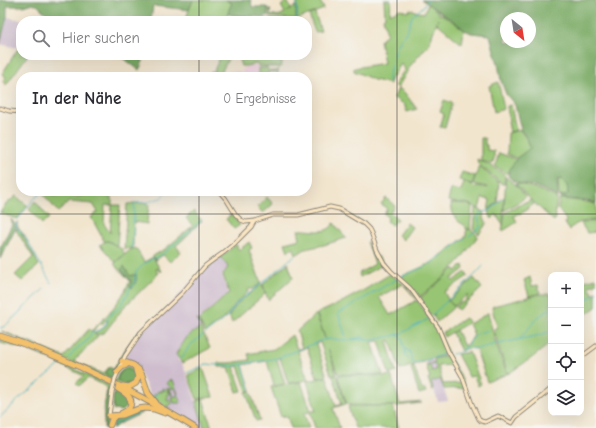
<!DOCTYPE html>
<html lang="de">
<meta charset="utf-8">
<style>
:root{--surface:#fff;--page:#f2f2f3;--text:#2b2b33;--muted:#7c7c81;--line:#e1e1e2}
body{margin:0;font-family:"Comic Neue",sans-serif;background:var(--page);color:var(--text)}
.controls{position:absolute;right:12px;bottom:12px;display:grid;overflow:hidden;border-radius:8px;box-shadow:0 4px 16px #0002}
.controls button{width:36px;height:36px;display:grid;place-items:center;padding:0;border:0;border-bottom:1px solid var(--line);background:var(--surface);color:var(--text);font:20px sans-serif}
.compass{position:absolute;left:500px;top:12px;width:36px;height:36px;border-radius:50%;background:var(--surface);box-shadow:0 4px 16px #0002;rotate:150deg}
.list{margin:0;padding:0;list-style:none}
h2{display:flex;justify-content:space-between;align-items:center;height:52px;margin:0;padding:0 16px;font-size:17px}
h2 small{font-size:13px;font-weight:400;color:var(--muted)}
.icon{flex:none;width:22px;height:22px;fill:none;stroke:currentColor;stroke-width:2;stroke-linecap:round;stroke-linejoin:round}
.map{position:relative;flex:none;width:596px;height:428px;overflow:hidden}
.search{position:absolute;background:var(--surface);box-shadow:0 4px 16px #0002;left:16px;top:16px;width:296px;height:44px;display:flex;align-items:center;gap:10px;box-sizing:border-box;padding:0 14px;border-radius:16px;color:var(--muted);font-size:15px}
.panel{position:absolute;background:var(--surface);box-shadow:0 4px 16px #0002;left:16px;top:72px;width:296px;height:124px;border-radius:16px}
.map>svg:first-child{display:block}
.built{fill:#f3cfdf}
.industrial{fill:#cfbdce}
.green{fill:#98c573;stroke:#62784f;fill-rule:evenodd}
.forest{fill:#7aaa65;stroke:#526a48;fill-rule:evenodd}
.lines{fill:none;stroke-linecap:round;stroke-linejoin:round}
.stream{stroke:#41b0bc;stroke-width:1}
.secondary-casing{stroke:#8e887c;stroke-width:5}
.highway-casing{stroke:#8e887c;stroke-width:7}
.secondary{stroke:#fbe6c3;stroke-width:3}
.highway{stroke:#f4c16a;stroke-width:5}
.secondary-bridge-casing{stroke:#8e887c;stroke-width:5;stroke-linecap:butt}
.secondary-bridge{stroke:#fbe6c3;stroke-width:3}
.grid{fill:none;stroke:#2b2b2b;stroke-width:1;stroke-opacity:0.55}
</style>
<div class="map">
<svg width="596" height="428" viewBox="0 0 596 428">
<rect width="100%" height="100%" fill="#f6f6f2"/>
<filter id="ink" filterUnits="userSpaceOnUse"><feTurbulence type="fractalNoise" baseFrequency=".025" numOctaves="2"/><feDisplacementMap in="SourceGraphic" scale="8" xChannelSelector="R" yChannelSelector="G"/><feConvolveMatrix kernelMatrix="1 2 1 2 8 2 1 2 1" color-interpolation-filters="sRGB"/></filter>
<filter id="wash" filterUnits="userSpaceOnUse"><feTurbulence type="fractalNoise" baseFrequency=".012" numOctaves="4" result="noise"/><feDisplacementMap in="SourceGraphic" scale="16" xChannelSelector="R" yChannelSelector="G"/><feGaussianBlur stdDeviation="0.9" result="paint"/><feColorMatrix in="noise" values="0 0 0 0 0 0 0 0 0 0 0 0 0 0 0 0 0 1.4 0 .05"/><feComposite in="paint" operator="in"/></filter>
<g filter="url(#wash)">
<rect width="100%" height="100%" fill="#f2e5ce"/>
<path class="built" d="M257 66 258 77H239L245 67Z
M224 71H241L238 77H220Z"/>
<path class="industrial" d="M7 17 26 21H21V38L18 48 0 44Z
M220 256 228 267 222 275 228 293 198 320 201 327 183 343 176 354 178 360 182 363 191 386 204 428H202L180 414 153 401 139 371 122 361 140 334 170 305 205 266Z
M434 359 442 384 448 401 438 402 425 363Z"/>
<path class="green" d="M193 0H226L232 3C229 9 228 15 225 21H185L189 10Z
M298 0H319L324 8V9L297 19V3L301 1 297 2Z
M384 0H391L390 14 400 9 408 12 410 9 418 12 424 13 428 4 439 13V15L441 14 455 23 464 30 462 44 437 23 438 19 429 44 411 65 398 87 395 86V84L405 69 401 64 390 81V84L374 80 354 71V68L384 63 380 40 387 34 383 18 385 17Z
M287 1 291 8 287 12 292 9 296 6V19L269 17V9H271L270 14 272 16 274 14 275 16 277 15 278 16 285 13 281 6Z
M315 13 321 31 315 32 309 15Z
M230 17H247V20L248 18 295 21H228Z
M19 49 21 50V55H28L6 85 3 82 6 77 2 74 17 50Z
M221 55H230L220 75H211V72H214L215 68Z
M235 55H283L281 63 282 61H283L280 68H279V67H266L269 71H277V70H279L278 73 276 72H268V76L276 75 277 74H278L277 77H258V68H265V66H258L257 64 246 66H241L239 60Z
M498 82 501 94 504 109 494 112 489 86Z
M398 88 404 92 417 109 407 112 404 104 394 98Z
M444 100 452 103 445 128 440 127 444 114 440 112Z
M511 105 516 130 510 132 508 122 509 121 507 106Z
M520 130 533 149 516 158 507 154 508 133Z
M481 138H485V145H487V150L494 151V159L492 164 481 160Z
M499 153 515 159 516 160 507 174 495 166Z
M477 159 492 166 505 175 504 185 478 164Z
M479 166 499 183 497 203 488 210 490 200 482 198 479 209 467 203H457L448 201 451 189 461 191 464 182 473 185 472 186 475 187 476 186 488 188V187L473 184Z
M462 172 475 176 472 184 459 180Z
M506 177 517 186 526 197 504 211V206Z
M558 179H561C567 183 568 186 568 193L566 196 559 195Z
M516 183 538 189 557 198 555 220 554 221 530 199 516 184Z
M45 191H46L53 196 64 194 76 197 93 193 112 197V205H120L117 246 109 241H104L91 217 98 212 93 204 69 202 58 212 42 193ZM105 205H112L110 233 104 224Z
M16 196 28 206 18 218 17 219 0 213 5 205Z
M267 197 273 204 263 213 257 207Z
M504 197 503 225 500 221 496 214 492 219 488 211 493 207Z
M386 198 395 206 390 212 398 219 392 225 386 221 388 218 384 214 387 209 381 204Z
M560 199 581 201 596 204V220C585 221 577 221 569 230L565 223 566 220 558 209 559 200Z
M530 200 534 204 527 208V210L520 214 519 213 514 216 517 222 503 231H502L504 220 505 213 525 202 526 203Z
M35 201 49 218 42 224 29 209Z
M134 203H148L149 204 147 224 134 222 133 248 124 249 127 204Z
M451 203 466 204 472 206 470 229H466C465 225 463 224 459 222 453 217 452 211 451 203Z
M475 208 483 211 484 218 487 223 479 234 473 229Z
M194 211 202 221 192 230 190 228 193 226 186 218Z
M232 214 240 225 234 229 226 219Z
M596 221V232L587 233 581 223Z
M17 222H18L17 225 19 229 26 237H25L21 234 25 239 39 265 22 281 15 275 33 257 16 230V229L18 230 16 224Z
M334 223 346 238 324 245 305 249 296 255 294 248 288 251 285 243 300 239 298 230C311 229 327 236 334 223Z
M407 223 412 227 403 240 398 235Z
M190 228 192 231 176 246 181 252 170 262 163 255 155 260 153 256 165 249Z
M470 229 474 232 478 236 461 259 443 278 418 298 400 277 431 263 465 237C467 235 465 232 467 230Z
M108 241 122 249V250L125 254 115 262 100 245 104 242Z
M249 242 252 248 249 250 261 283 253 289H249L247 293 235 304 233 308 224 318 205 333 199 320 229 293 223 275 228 267 221 257 218 259 207 269H205V268L215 260 223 255 236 244 239 250Z
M367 242H368L374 258 378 256 389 273 382 265 360 277 359 273 375 264Z
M136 248 144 262 153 257 161 271 160 272 157 268 156 269 158 274 124 307 105 332 99 335 94 332C101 330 106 329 108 320L104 321 103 324H100L93 331 92 330C108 315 120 302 130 281L114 264 130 250Z
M288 263 293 278 268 300 263 284Z
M463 265 464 269 451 279 453 281 466 272 468 276 444 292 448 299 447 302 474 278 482 288 458 310 455 307 461 302 462 303 466 300 468 294 454 306 449 301 454 307 437 322 433 316 435 314 431 316 419 299 438 283 454 268 456 271Z
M390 274C401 281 409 289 416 299L403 284 379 297 390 315 417 300 437 328 448 353 400 370 390 340 387 341 396 372 389 374 379 341 372 342 383 375 338 374 328 348 336 373V375H331L320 342 316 344 327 376 317 378 307 347 298 351 308 380 288 383 280 358 277 359 285 384 274 386 267 361 243 365 251 390 247 391 238 366 234 367 242 391 237 392 229 367H219L218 363H230L250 360 248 354 274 349 292 335 297 349 302 348 297 331 316 314 326 341 317 314 318 313 338 304 364 290Z
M530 277 532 286 538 285 540 293 529 296 524 280Z
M596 278V284L589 286 593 294 596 292V307L585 315 581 318V282Z
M262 284 265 294 232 323 229 315 239 302Z
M541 294H551V343L533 357 508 374 498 345 494 329 497 327 492 308 493 306Z
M487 313H488L496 344 507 374 487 382 476 349C470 348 466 348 461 351L452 333 456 330 464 346 470 341 474 335 469 324 480 318Z
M465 318 469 322 468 323 444 337 442 333Z
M197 319 210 348 183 363 179 359 176 354 187 337 201 327Z
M89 329 98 336 74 361 103 374 105 372 107 375 116 380 118 374 126 366C133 367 135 371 138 377L131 386 122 385 2 332V331L64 357Z
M0 340C39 352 75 369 111 386L110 390 109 389 104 416 105 428H104V412L107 387 88 378 79 386 76 383 84 376 59 364V363L25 349 0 343Z
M469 352 481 384 478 386 474 376 469 377 457 354Z
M448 355 460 374 465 388 444 389 440 379 431 382 434 390H432L428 379 430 378 426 365 430 363 429 365V366L430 365 432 371 436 370 435 364 432 365 431 363 435 362 434 359ZM453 365 461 383 443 384 438 366Z
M414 367 422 390 425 389 426 392 419 394 411 368Z
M203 368 213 397 197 399 188 375Z
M339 375 386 376 391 375 400 404 421 402 422 403 397 406 348 405 347 404 338 377Z
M333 376 336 375 337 376 346 404 333 408 340 428H315L310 412 304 413 309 428H291L287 416 281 417 271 387 301 382 311 411H316L307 381 327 377 336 406 342 404Z
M171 380 172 381 173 380 181 402 180 403H174L169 389 170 388 173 397 178 395 175 388 172 389 170 386 166 383 167 382Z
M163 387 164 389 159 393 168 388 169 393 167 400 169 401 171 398 172 404 167 406 171 410 164 406 152 397 158 391H161Z
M250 391 260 420 256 421 246 392Z
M203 399 212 428H205L204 427 196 402 197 401Z
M349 406H393L399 428H355L348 407Z"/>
<path class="forest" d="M0 0H193L189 10 153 6 151 21H55V18L49 16 37 5 29 4 24 6H7V17L0 44Z
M226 0H251L252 7H266L268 8 267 16 266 17 232 15 228 14 229 9 232 3Z
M422 0H596V203L587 201 560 198V196H566L568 193C568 184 566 185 561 179L557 180 558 197C552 194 546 191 540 188 528 183 519 187 508 176L511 167 517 158 530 148 527 138 521 130 515 105 506 94 501 81 498 63 495 55 490 35 471 33 465 30 452 20ZM506 18H530V42H506Z
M104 55H145L142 64 139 70 122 57Z
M11 219 14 223 16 228 0 259V247L3 243 12 224Z
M124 266 130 276 136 274C137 280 136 284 132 288L130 287 131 281 121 270Z
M140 330C128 347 120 359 113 379L106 375 105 372 110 366 113 368 112 371H113C120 356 129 343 140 330Z
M125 369C138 370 138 385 127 384 124 384 120 381 117 380L120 373Z
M109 389 110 390C108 403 109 415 107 428H105C104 415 103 401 109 389Z
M115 390 125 396 130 404 123 411 113 410V398Z
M139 411H142V413L117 425 114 428H112L114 420 117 418Z"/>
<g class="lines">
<path class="stream" d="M297 1V0
M427 2V0
M297 18V3
M411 19C414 11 421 11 425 4
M389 83 388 77 397 46 408 29 411 19
M162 197 166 191
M135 203 148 202 161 198
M484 212 491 210 503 198
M18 219 33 200 43 191
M18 222 16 224 17 228 25 237
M192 229 202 220
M475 231 480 228V224L478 217 480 213 483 212
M469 236 474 232
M26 238 38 260
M132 248C133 233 134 218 134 204
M155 258 163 254 191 230
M39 261 51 283
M430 264 465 238
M400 277 428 265
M262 283 295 255
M594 294 596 293
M448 300 474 276 483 266
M29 303 44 289
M581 304 593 295
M338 313 346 337
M339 313 397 279
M432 315 448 300
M0 328 5 326 27 305
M93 332 100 330 104 327 108 319 112 313 119 308 128 293 129 289 134 285 135 283 136 272 144 264 154 258
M206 333 227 317 237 303 261 284
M397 335 402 338 404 348 410 352 412 362 414 364 445 354
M326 339 350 340 362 337 369 340H373L392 336 402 333 430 318
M352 339 368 340
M519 340 538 317 551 308
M498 344 540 335 551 331
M464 348 474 337 478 333 490 330
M405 350V353L408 359
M459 352 468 348 476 349 496 344
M452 354 457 353
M69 358 76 349 87 341 92 332
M180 359 183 357 189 346 203 335
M219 365 233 366 278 358 325 339
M243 365 250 389
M187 373 206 364 218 365
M43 379 60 365
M154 397 158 393
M19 399 41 381
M0 417 18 400
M114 425 137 414 141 411"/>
</g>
</g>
<g filter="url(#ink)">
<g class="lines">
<g class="secondary-casing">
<path id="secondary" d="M0 108 9 111 21 112
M219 191 226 199 236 215 241 220 246 222 255 221 273 215H298L330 207 339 209 364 224 369 229 371 233 377 250 384 263 391 271 410 288 438 327 448 351 462 376 472 404 479 419 481 421 485 422 498 416 512 423
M581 357 596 346
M115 379 125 356 141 332 182 293 205 266 213 260 223 253 235 243 251 227 254 222
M109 416 112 392
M512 423 516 417 551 389"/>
</g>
<g class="highway-casing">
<path id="highway" d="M0 336C27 344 54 355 80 367 119 385 158 405 195 428
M122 361 133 365 139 370 142 375 148 393 156 403
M117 372 122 367 126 365
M123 386 129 387 136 383 138 377 136 370
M116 387C119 390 124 392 127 395 134 401 131 410 122 413
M109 416 123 415 138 409 145 408 154 409 165 413
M110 425 112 419 115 416"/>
</g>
<use href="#secondary" class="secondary"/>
<use href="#highway" class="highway"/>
<g class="secondary-bridge-casing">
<path id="secondary-bridge" d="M112 392 115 379"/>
</g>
<use href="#secondary-bridge" class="secondary-bridge"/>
</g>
</g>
<path class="grid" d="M199 0V21M397 0V428M199 55V77M199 191V428M0 214H596"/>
</svg>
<div class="controls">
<button>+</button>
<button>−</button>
<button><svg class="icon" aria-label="locate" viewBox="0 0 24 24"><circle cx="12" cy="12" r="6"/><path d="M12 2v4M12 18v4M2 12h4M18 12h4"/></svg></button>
<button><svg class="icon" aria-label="layers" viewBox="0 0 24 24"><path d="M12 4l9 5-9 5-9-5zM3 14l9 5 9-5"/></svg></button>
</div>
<svg class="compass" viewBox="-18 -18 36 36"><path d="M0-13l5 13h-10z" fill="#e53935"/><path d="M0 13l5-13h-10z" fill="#7c7c81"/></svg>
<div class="search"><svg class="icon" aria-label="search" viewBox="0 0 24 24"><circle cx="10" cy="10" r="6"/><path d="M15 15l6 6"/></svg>Hier suchen</div>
<section class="panel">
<h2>In der Nähe<small>0 Ergebnisse</small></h2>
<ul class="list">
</ul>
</section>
</div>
